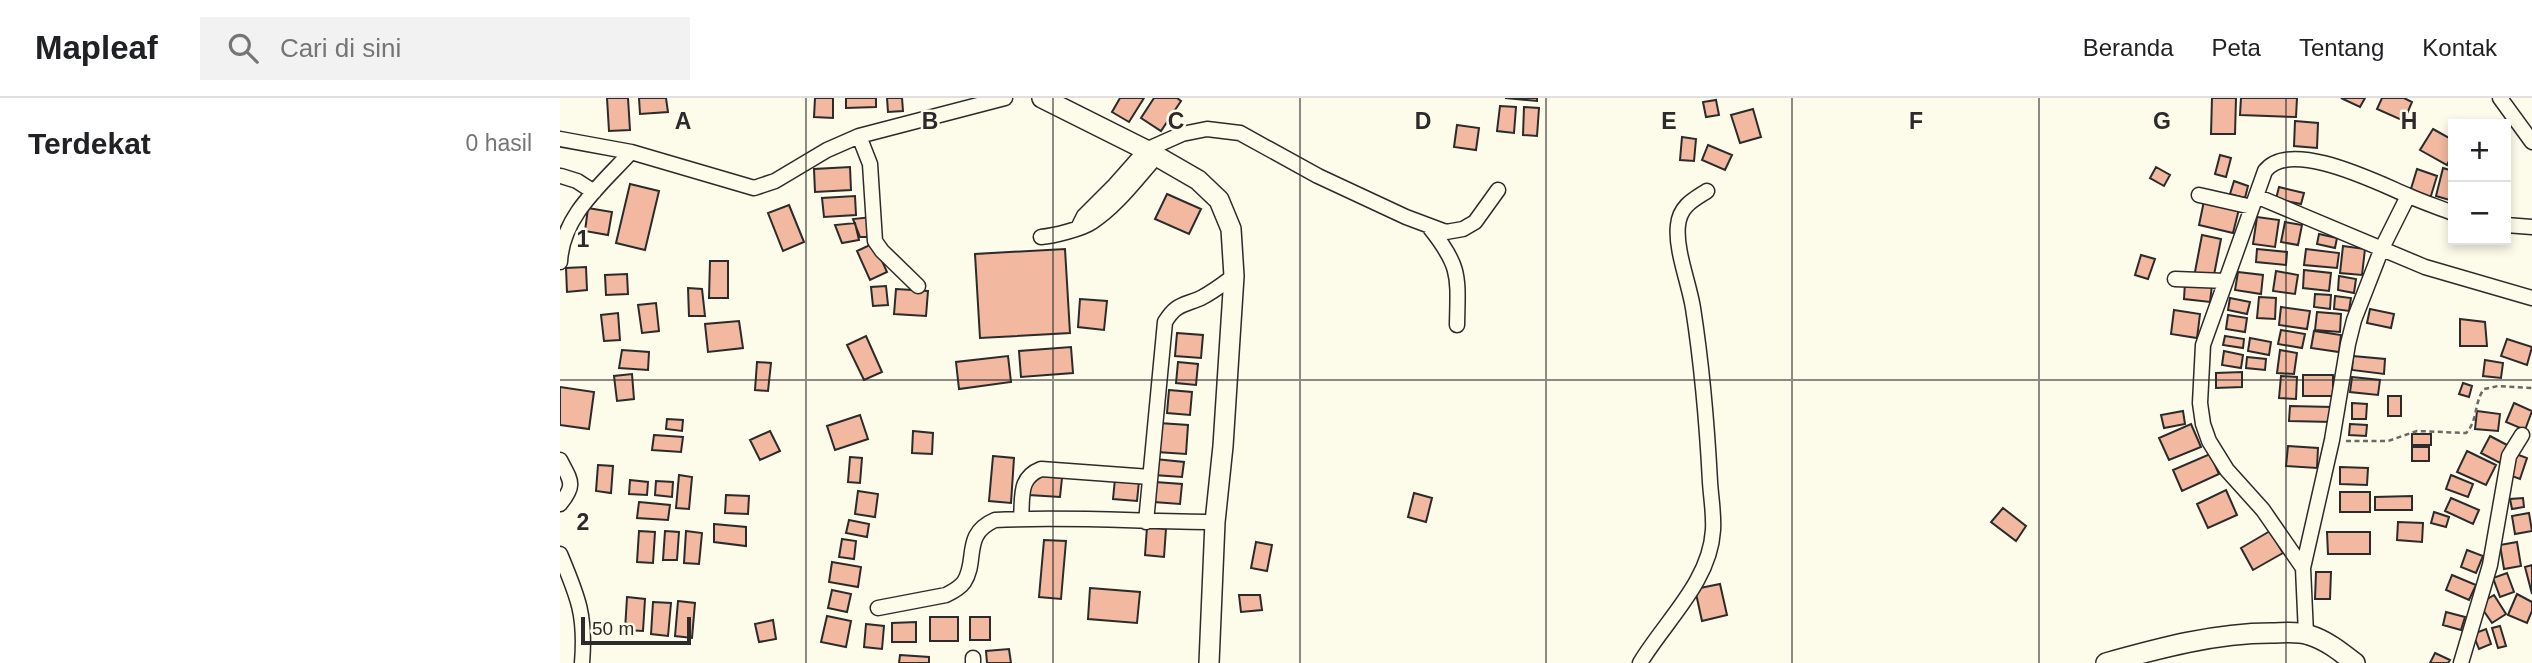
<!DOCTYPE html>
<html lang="id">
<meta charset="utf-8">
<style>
:root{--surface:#fff;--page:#f2f2f2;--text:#202124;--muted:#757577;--line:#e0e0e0}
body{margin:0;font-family:Helvetica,sans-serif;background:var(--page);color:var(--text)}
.controls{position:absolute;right:21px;top:21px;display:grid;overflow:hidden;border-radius:0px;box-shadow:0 4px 10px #0003}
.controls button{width:63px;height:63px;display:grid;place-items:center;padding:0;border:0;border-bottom:2px solid var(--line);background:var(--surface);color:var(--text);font:35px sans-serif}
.scale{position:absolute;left:21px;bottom:18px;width:110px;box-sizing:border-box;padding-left:7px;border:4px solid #2b2b2b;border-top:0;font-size:19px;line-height:24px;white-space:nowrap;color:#2b2b2b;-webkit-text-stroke:5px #fdfbea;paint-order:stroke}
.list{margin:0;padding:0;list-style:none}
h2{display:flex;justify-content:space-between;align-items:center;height:91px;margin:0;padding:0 28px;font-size:30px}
h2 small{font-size:23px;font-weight:400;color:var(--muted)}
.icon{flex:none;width:38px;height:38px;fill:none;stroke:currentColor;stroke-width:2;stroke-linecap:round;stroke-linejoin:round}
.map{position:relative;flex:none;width:1972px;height:565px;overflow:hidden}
header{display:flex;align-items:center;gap:42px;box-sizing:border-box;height:98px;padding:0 35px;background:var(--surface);border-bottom:2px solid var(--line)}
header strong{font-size:33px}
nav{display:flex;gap:38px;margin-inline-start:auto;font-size:24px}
.search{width:490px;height:63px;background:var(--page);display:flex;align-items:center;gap:18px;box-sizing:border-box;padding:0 24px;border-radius:0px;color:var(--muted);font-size:26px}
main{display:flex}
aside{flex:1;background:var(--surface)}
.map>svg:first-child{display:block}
.building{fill:#f2b8a0;stroke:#2b2b2b;stroke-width:2}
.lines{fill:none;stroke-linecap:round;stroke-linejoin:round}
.street-casing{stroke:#2b2b2b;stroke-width:17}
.secondary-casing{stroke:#2b2b2b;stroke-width:22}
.path{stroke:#6a6964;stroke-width:2.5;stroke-dasharray:5 3.5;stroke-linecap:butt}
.street{stroke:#fdfbea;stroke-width:14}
.secondary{stroke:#fdfbea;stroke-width:19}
.grid{fill:none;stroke:#2b2b2b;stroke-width:2;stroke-opacity:0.55}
.grid-label{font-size:23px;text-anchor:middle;font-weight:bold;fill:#2b2b2b;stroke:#fdfbea;stroke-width:5;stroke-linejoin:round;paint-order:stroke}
</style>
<header>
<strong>Mapleaf</strong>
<div class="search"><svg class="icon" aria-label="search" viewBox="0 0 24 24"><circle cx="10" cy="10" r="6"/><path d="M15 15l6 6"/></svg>Cari di sini</div>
<nav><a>Beranda</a><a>Peta</a><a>Tentang</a><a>Kontak</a></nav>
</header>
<main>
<aside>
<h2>Terdekat<small>0 hasil</small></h2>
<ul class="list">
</ul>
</aside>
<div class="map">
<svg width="1972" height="565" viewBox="0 0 1972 565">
<rect width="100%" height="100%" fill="#fdfbea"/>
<path class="building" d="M47 0H68L70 32 49 33Z
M79 0H106L108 14 80 16Z
M255 0H273V20L254 19Z
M286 0H316V9L286 10Z
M327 0H342L343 13 328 14Z
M560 0H584L569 24 552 14Z
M594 0H617L621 3 601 33 581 20Z
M945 0H977V3Z
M1652 0H1676L1675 36H1651Z
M1681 0H1737L1736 19 1680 17Z
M1781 0H1805L1800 9Z
M1822 0H1844L1852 4 1844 23 1817 11Z
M1156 2 1159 17 1146 19 1143 4Z
M940 8 956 9 954 35 937 33Z
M964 9 979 10 977 38 963 37Z
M1193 11 1201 39 1180 45 1171 17Z
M1735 23 1758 25 1757 50 1734 48Z
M897 27 919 30 916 52 894 49Z
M1873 31 1893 42V55L1887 67 1860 52Z
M1122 39 1136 41 1134 63 1120 62Z
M1148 47 1172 57 1165 72 1142 62Z
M1660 57 1671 60 1666 79 1655 76Z
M290 69 291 92 255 94 254 71Z
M1596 69 1610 77 1604 88 1590 80Z
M1883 70 1893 73V103L1876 98Z
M1857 71 1877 78 1870 101 1850 94Z
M1674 83 1688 88 1685 100 1670 96Z
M70 86 99 93 85 152 56 145Z
M1719 89 1744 95 1741 106 1716 101Z
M607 96 641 111 629 136 595 121Z
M295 98 296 117 264 119 262 100Z
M1644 103 1679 111 1673 135 1639 127Z
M229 107 244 144 223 153 208 115Z
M28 110 52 114 48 137 25 133Z
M312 119 314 139H300L293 121Z
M1697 119 1719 122 1715 149 1693 146Z
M1725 124 1742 127 1738 147 1721 144Z
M295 125 299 142 282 145 275 127Z
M1759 136 1777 140 1775 150 1757 146Z
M1642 137 1661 141 1653 182 1634 179Z
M314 145 327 174 310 182 297 153Z
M1783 148 1805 151 1802 177 1780 175Z
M505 151 510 235 420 240 415 156Z
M1697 151 1727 154 1726 167 1696 164Z
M1746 151 1779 155 1777 170 1744 167Z
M1581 157 1595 161 1588 181 1575 177Z
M150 163H168V200H149Z
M26 169 27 192 7 194 6 170Z
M1744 172 1771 175 1769 193 1743 190Z
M1716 173 1738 177 1735 196 1713 193Z
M1678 174 1703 177 1701 196 1675 192Z
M67 176 68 196 46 197 45 177Z
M1779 178 1796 181 1794 195 1778 192Z
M1625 184 1652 187 1650 204 1624 201Z
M326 188 328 207 313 208 311 189Z
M128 190 142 191 145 218H129Z
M336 191 368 193 366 218 334 216Z
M1755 196 1771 197 1770 211 1754 209Z
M1775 198 1791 200 1789 213 1774 211Z
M1699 199 1716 200 1715 221 1697 220Z
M1670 200 1690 204 1687 216 1668 212Z
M520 201 547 203 544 232 518 229Z
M96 205 99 233 82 235 78 207Z
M1721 209 1750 213 1747 231 1719 227Z
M1810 211 1834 216 1831 230 1807 225Z
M1614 212 1640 216 1637 240 1611 236Z
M1757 214 1781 216 1780 234 1755 232Z
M58 215 60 242 44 243 41 217Z
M1668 217 1687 220 1685 234 1666 231Z
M1900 221 1925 224 1927 248H1900Z
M179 223 183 250 148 254 145 226Z
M1721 232 1745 236 1742 250 1718 246Z
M1754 233 1781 237 1779 254 1751 250Z
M617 235 643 237 641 260 615 258Z
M306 238 322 274 304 282 287 247Z
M1665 238 1684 241 1683 250 1663 247Z
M1690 240 1711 244 1709 257 1688 253Z
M1947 241 1972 249 1967 267 1941 258Z
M511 249 513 275 461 279 459 253Z
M62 252 89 254 88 272 59 270Z
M1720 252 1737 255 1734 276 1717 275Z
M1664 253 1683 257 1681 270 1662 267Z
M448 258 451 284 399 291 396 264Z
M1793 258 1825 261 1824 276 1792 272Z
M1687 259 1706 261 1705 272 1686 270Z
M1925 262 1943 265 1941 280 1923 278Z
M197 264 211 265 208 293 195 292Z
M618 264 638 266 636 287 616 285Z
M1682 274V289L1656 290V275Z
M72 276 74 301 57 303 54 278Z
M1743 277H1773V298H1743Z
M1721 278 1737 279 1736 301 1719 300Z
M1792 279 1820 282 1818 297 1790 294Z
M1903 285 1912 288 1909 299 1899 296Z
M0 289 34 294 29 331 0 327Z
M609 292 632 294 630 317 607 315Z
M1828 298H1841V318H1828Z
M1792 305 1807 306 1806 321H1792Z
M1954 305 1972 313 1965 332 1946 324Z
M1730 308 1772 309V324L1729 323Z
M1623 313 1625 326 1604 330 1601 317Z
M1917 313 1940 316 1938 333 1915 331Z
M300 317 308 341 275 352 267 328Z
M107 321 123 322 122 333 106 331Z
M599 325 628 327 626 356 597 354Z
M1631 326 1641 349 1609 362 1599 340Z
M1790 326 1807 327 1806 338 1789 337Z
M210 333 220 353 200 362 190 342Z
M353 333 373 335 372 356 352 355Z
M1852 336H1871V347H1852Z
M94 337 123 339 121 354 92 352Z
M1930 338 1949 348 1940 365 1921 355Z
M1728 348 1758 350 1757 370 1726 368Z
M1852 349H1869V363H1852Z
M1907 353 1936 367 1926 387 1897 374Z
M1650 356 1659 376 1622 393 1613 372Z
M1956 356 1967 360 1960 381 1949 377Z
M433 358 454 360 451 405 429 403Z
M290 359 302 360 300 385 288 384Z
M595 361 624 364 622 379 594 377Z
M38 367 53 368 51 395 36 393Z
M1780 369 1808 370 1807 387 1780 386Z
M119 377 132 379 129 411 116 410Z
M471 377 502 380 500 399 469 397Z
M1891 377 1913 386 1908 399 1886 391Z
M555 381 579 383 577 403 553 401Z
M70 382 88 384 87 397 69 396Z
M96 383 113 384 112 399 95 397Z
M595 384 622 386 620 406 594 404Z
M1666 392 1677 417 1648 430 1637 406Z
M298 393 318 396 315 419 295 416Z
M1780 394H1810V414H1780Z
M854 395 872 400 866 424 848 419Z
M166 397 189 398 188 416 165 415Z
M1852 398V412H1815V399Z
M1891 400 1919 412 1913 426 1885 413Z
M1963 400 1964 409 1952 411 1950 401Z
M79 404 110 407 108 422 77 420Z
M1443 410 1466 428 1456 443 1431 424Z
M1874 414 1889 419 1886 429 1871 425Z
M1969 415 1972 433 1955 436 1952 418Z
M289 422 309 426 307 439 286 435Z
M1838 424 1863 425 1862 444 1837 442Z
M154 426 186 429V448L154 444Z
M587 429 606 431 604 459 585 457Z
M79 433 95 434 93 465 77 464Z
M105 433 119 434 117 462H103Z
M126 433 142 435 139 466 124 465Z
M1710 433 1723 455 1693 472 1681 450Z
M1767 434H1810V456H1768Z
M282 441 296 443 294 461 279 459Z
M484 442 506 443 501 501 479 499Z
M696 444 712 447 707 473 691 470Z
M1957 444 1961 468 1944 471 1940 447Z
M1907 452 1923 458 1916 475 1901 469Z
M272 464 301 469 298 489 269 484Z
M1972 467V496L1965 469Z
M1756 474H1771L1770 501H1755Z
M1947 475 1954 494 1940 499 1933 480Z
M1892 477 1916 487 1909 502 1886 492Z
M1160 486 1167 517 1142 523 1135 491Z
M530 490 580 494 577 525 528 521Z
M272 492 291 496 287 514 268 510Z
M1957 496 1972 504V513L1967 525 1948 517Z
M679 497H700L702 512 681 514Z
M1934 497 1946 516 1932 525 1919 506Z
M67 499 85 501 83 533 65 532Z
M118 503 135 505 132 540 115 538Z
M93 504 111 505 108 538 91 536Z
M1886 514 1905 519 1901 532 1883 527Z
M267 518 291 523 286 549 261 544Z
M370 519H398V543H370Z
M410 519H430V542H410Z
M213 522 216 541 199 544 195 526Z
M356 524V544H332V525Z
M306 526 324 528 322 551 304 549Z
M1940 528 1946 548 1938 550 1932 530Z
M1926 531 1931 546 1919 551 1913 536Z
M449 551 451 565H427L426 553Z
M1875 555 1890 562 1888 565H1870Z
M340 557 369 559V565H339Z"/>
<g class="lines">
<g class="street-casing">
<path id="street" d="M1940 0 1972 44
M299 38 310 66 315 143 322 153 358 188
M0 41 71 54 194 90 215 83 267 52 299 38 445 0
M1 78 17 83 34 94
M1639 97 1692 109
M1696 98 1865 169 1972 200
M1946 127 1972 129
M519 128 524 118 555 87 586 52 622 36 647 31 680 35 758 78 846 119 886 134 903 131 915 124 938 92
M870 130C901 169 898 178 897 227
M481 139C493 138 522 131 532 124 557 108 577 80 597 58L596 49
M0 164C2 118 41 87 71 54
M1615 181 1666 183
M0 362C11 383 16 387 0 406
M461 420C463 399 458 380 481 371L590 379
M586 424 605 224C616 206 622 208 641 200 653 194 663 186 674 178
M0 456C18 499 26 517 22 565
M1743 470 1703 412 1667 372 1649 343 1643 326 1640 305 1643 247 1705 73C1730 40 1818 85 1847 97 1862 104 1878 109 1893 115
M318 510 386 497C392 494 400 490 404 484 418 463 402 436 435 422 508 418 582 424 655 424
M1746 536 1743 470 1772 342 1788 246 1794 222 1822 150 1848 98
M413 565V560
M1080 565C1105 523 1150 484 1153 432 1154 416 1151 400 1150 384 1147 326 1142 268 1133 210 1129 185 1115 151 1118 127 1120 108 1133 102 1147 93
M1901 565 1930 467 1949 358 1962 337"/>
</g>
<g class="secondary-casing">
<path id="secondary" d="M482 0 586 52 638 82 659 102 671 131 674 178 663 348 655 424 649 565
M1546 565C1600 550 1655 535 1711 535 1723 535 1738 533 1749 537 1766 542 1781 554 1795 565"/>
</g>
<path class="path" d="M1786 343H1828L1857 333 1906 335C1918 323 1914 304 1924 291L1938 288 1972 290"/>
<use href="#street" class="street"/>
<use href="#secondary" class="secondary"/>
</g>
<path class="grid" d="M246 0V565M493 0V565M740 0V565M986 0V565M1232 0V565M1479 0V565M1726 0V565M0 282H1972"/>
<g class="grid-label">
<text x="123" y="31">A</text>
<text x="370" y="31">B</text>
<text x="616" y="31">C</text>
<text x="863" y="31">D</text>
<text x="1109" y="31">E</text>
<text x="1356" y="31">F</text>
<text x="1602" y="31">G</text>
<text x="1849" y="31">H</text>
<text x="23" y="149">1</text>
<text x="23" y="432">2</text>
</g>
</svg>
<div class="controls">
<button>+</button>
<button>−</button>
</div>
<div class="scale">50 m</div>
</div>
</main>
